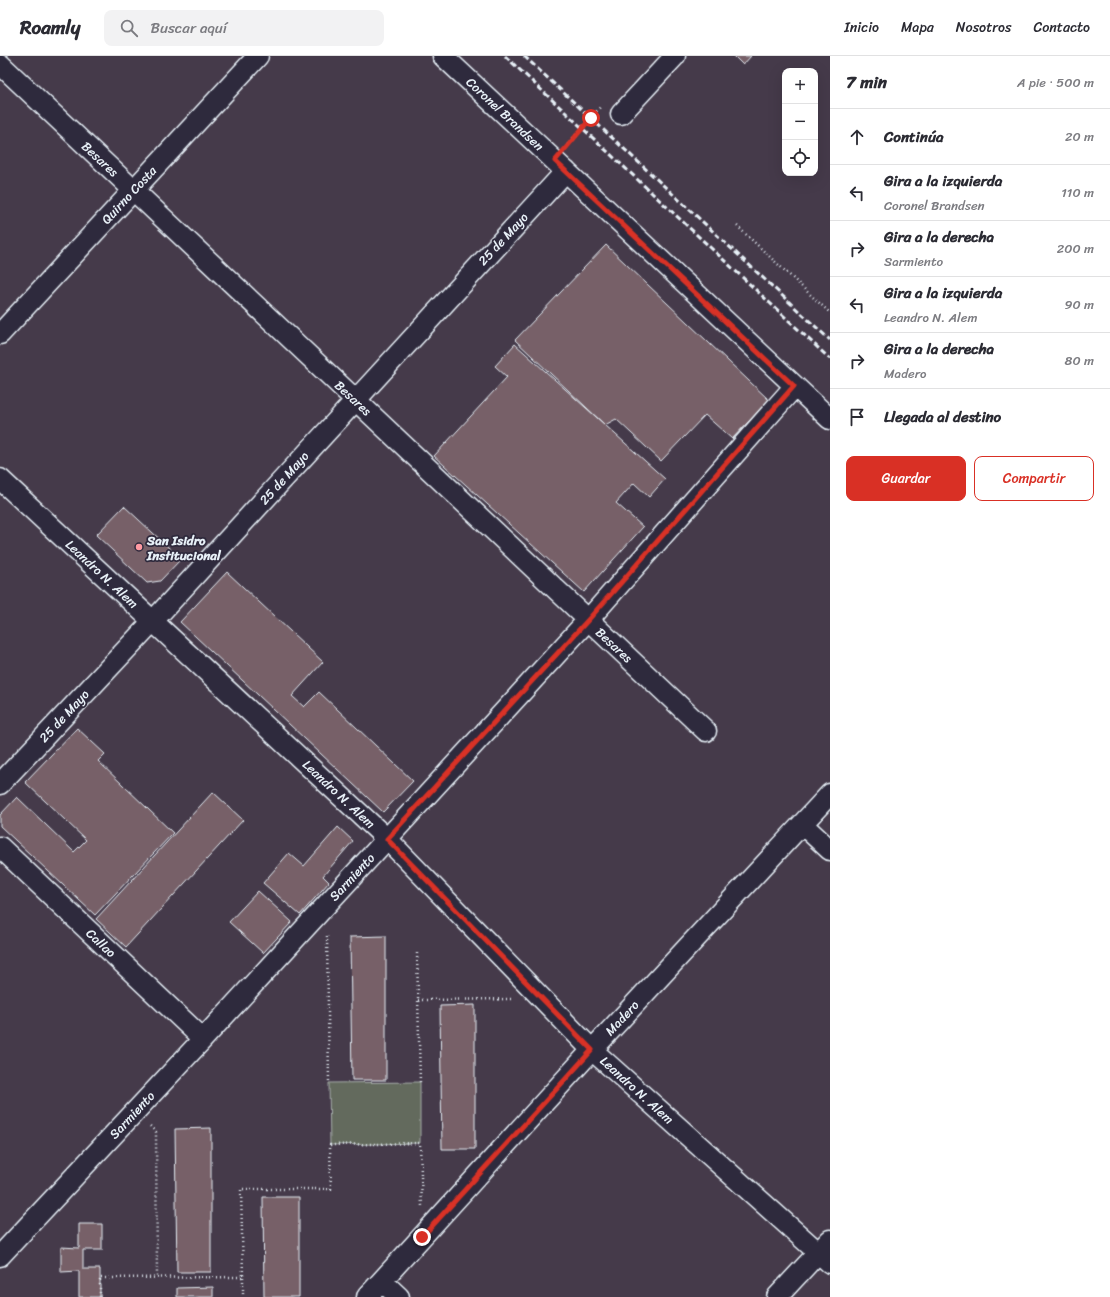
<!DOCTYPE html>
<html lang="es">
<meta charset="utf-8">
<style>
:root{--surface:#fff;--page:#f2f2f3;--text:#2b2b33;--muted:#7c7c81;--line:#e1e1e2;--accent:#d93025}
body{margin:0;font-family:Sriracha,sans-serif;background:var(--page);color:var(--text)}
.controls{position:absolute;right:12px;top:12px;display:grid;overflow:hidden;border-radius:8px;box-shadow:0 4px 16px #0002}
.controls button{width:36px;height:36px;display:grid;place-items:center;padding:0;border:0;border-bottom:1px solid var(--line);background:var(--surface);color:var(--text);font:20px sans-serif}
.stop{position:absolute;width:12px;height:12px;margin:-9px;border:3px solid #d93025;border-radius:50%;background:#fff}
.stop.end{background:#d93025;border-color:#fff;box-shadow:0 1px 4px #0008}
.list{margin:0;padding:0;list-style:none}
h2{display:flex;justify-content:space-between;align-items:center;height:52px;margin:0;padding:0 16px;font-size:17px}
h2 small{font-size:13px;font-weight:400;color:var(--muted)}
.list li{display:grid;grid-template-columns:26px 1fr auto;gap:12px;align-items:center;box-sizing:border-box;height:56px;padding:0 16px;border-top:1px solid var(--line)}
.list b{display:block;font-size:15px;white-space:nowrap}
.list p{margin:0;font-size:13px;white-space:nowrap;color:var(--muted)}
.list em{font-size:13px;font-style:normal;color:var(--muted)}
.actions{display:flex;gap:8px;padding:12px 16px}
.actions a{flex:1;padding:9px 0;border:1px solid var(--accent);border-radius:8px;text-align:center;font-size:14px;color:var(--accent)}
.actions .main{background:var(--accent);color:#fff}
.icon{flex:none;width:22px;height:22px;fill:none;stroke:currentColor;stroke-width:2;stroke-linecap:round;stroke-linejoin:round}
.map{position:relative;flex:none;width:830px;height:1241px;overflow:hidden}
header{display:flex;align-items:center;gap:24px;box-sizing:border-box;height:56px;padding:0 20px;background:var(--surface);border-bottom:1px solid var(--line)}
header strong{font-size:19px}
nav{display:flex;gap:22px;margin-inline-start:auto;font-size:14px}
.search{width:280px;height:36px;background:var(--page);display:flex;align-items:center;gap:10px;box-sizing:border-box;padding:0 14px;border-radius:8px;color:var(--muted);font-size:15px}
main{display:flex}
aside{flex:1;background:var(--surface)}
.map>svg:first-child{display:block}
.green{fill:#646a5d;stroke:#a6aeaa}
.building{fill:#776067;stroke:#e8f1f8}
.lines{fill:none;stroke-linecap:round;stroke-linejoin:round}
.minor-casing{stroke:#e8f1f8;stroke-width:23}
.path{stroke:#e8f1f8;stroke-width:2.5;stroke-dasharray:1 3;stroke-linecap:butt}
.minor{stroke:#2f2a3d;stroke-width:20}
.rail{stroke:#e8f1f8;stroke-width:3;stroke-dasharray:6 3;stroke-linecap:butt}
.route{stroke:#d93025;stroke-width:5}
.poi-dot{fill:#ff9aa2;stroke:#2f2a3d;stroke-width:1.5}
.labels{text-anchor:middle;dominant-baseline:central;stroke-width:3.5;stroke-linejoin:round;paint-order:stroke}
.street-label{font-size:13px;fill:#e8f1f8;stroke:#2f2a3d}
.poi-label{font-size:13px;font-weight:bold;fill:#e8f1f8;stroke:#2f2a3d;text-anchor:start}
</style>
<header>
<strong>Roamly</strong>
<div class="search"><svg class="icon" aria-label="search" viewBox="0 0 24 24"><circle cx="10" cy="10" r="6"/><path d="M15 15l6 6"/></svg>Buscar aquí</div>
<nav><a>Inicio</a><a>Mapa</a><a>Nosotros</a><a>Contacto</a></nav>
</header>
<main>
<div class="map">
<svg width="830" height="1241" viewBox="0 0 830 1241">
<rect width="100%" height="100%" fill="#453a4a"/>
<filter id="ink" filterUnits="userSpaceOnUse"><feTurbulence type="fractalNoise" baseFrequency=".025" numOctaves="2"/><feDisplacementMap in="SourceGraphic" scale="8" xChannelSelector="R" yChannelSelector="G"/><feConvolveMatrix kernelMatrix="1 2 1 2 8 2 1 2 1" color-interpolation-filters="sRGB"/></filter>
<g filter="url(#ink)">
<path class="green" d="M420 1026V1087L330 1089 329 1027Z"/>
<path class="building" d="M734 0H751L743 9Z
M606 189 769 344 732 383 705 359 661 405 616 363 605 369 515 284Z
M515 288 665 423 649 441 634 427 616 447 643 471 584 536 434 400 507 321 495 310Z
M124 450 181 503 160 525 147 527 96 479Z
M227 516 323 606 292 640 304 651 319 636 413 725 383 756 180 566Z
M77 672 105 698 98 705 173 777 95 859 0 770V759L17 741 74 796 86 784 25 726Z
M213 736 243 764 126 891 96 863Z
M338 771 353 785 323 820 329 826 300 859 263 827 289 797 304 810Z
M258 835 292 866 263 897 229 866Z
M386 880V1024H352L350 881Z
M475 949V1093H442L440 950Z
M211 1072V1216H177L175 1073Z
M263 1141H299V1241H264Z
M79 1168H102V1194H83V1213H100V1241H79V1215L61 1216V1191L79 1192Z
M213 1231V1241H177V1232Z"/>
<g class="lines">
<g class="minor-casing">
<path id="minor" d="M443 0 830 363
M0 8 706 675
M621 58 675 0
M0 278 258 0
M0 423 387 783 592 994 830 1207
M0 728 153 565 566 115
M802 768 830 794
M0 791 203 983
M0 1200 203 983 588 564 795 330
M382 1225 399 1241
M367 1241 592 994 830 738
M777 1241 830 1184"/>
</g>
<path class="path" d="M568 89 601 50
M737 170 830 257
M327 880 329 1027
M417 897 420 1026
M418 944 514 943
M150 1070 156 1076 157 1221
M243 1221V1241
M100 1241V1222L243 1221 241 1133H331L330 1089 420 1087 422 1151"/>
<use href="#minor" class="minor"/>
<path class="rail" d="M505 0 830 303
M524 0 830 284"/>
</g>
</g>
<g class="lines" filter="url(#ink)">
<path class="route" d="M422 1181 592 994 387 783 588 564 794 330 555 105 591 62"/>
</g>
<circle class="poi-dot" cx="139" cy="491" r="4"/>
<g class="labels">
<g class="street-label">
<text transform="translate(505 58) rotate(43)">Coronel Brandsen</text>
<text transform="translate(100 103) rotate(43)">Besares</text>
<text transform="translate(129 139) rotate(-47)">Quirno Costa</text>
<text transform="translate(503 183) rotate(-47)">25 de Mayo</text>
<text transform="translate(353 342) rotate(43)">Besares</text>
<text transform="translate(284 422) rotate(-48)">25 de Mayo</text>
<text transform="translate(102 518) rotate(43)">Leandro N. Alem</text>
<text transform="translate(614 589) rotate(43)">Besares</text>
<text transform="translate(64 660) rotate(-47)">25 de Mayo</text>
<text transform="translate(339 738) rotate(43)">Leandro N. Alem</text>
<text transform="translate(352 821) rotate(-47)">Sarmiento</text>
<text transform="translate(101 887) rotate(43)">Callao</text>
<text transform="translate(622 962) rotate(-47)">Madero</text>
<text transform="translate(637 1034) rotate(42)">Leandro N. Alem</text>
<text transform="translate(132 1059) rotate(-47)">Sarmiento</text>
</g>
<g class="poi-label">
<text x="147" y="484">San Isidro<tspan x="147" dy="15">Institucional</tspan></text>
</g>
</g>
</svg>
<div class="controls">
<button>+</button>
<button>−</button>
<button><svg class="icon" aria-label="locate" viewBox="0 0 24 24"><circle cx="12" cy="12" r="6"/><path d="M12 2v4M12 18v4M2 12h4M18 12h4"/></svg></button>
</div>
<div class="stop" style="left:591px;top:62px"></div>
<div class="stop end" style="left:422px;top:1181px"></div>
</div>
<aside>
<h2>7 min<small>A pie · 500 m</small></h2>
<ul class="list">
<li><svg class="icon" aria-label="ahead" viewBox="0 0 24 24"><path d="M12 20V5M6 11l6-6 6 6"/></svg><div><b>Continúa</b></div><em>20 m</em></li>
<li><svg class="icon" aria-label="left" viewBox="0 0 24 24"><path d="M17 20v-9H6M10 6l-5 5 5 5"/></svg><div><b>Gira a la izquierda</b><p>Coronel Brandsen</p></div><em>110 m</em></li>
<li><svg class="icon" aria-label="right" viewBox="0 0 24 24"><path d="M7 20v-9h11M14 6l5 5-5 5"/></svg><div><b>Gira a la derecha</b><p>Sarmiento</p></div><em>200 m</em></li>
<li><svg class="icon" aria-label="left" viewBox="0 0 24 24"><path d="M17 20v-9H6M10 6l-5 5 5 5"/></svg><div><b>Gira a la izquierda</b><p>Leandro N. Alem</p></div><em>90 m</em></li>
<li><svg class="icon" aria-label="right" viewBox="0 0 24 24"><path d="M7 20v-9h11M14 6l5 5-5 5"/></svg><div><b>Gira a la derecha</b><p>Madero</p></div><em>80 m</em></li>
<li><svg class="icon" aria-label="arrive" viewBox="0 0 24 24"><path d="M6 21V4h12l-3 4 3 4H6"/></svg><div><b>Llegada al destino</b></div></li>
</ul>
<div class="actions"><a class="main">Guardar</a><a>Compartir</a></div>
</aside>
</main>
